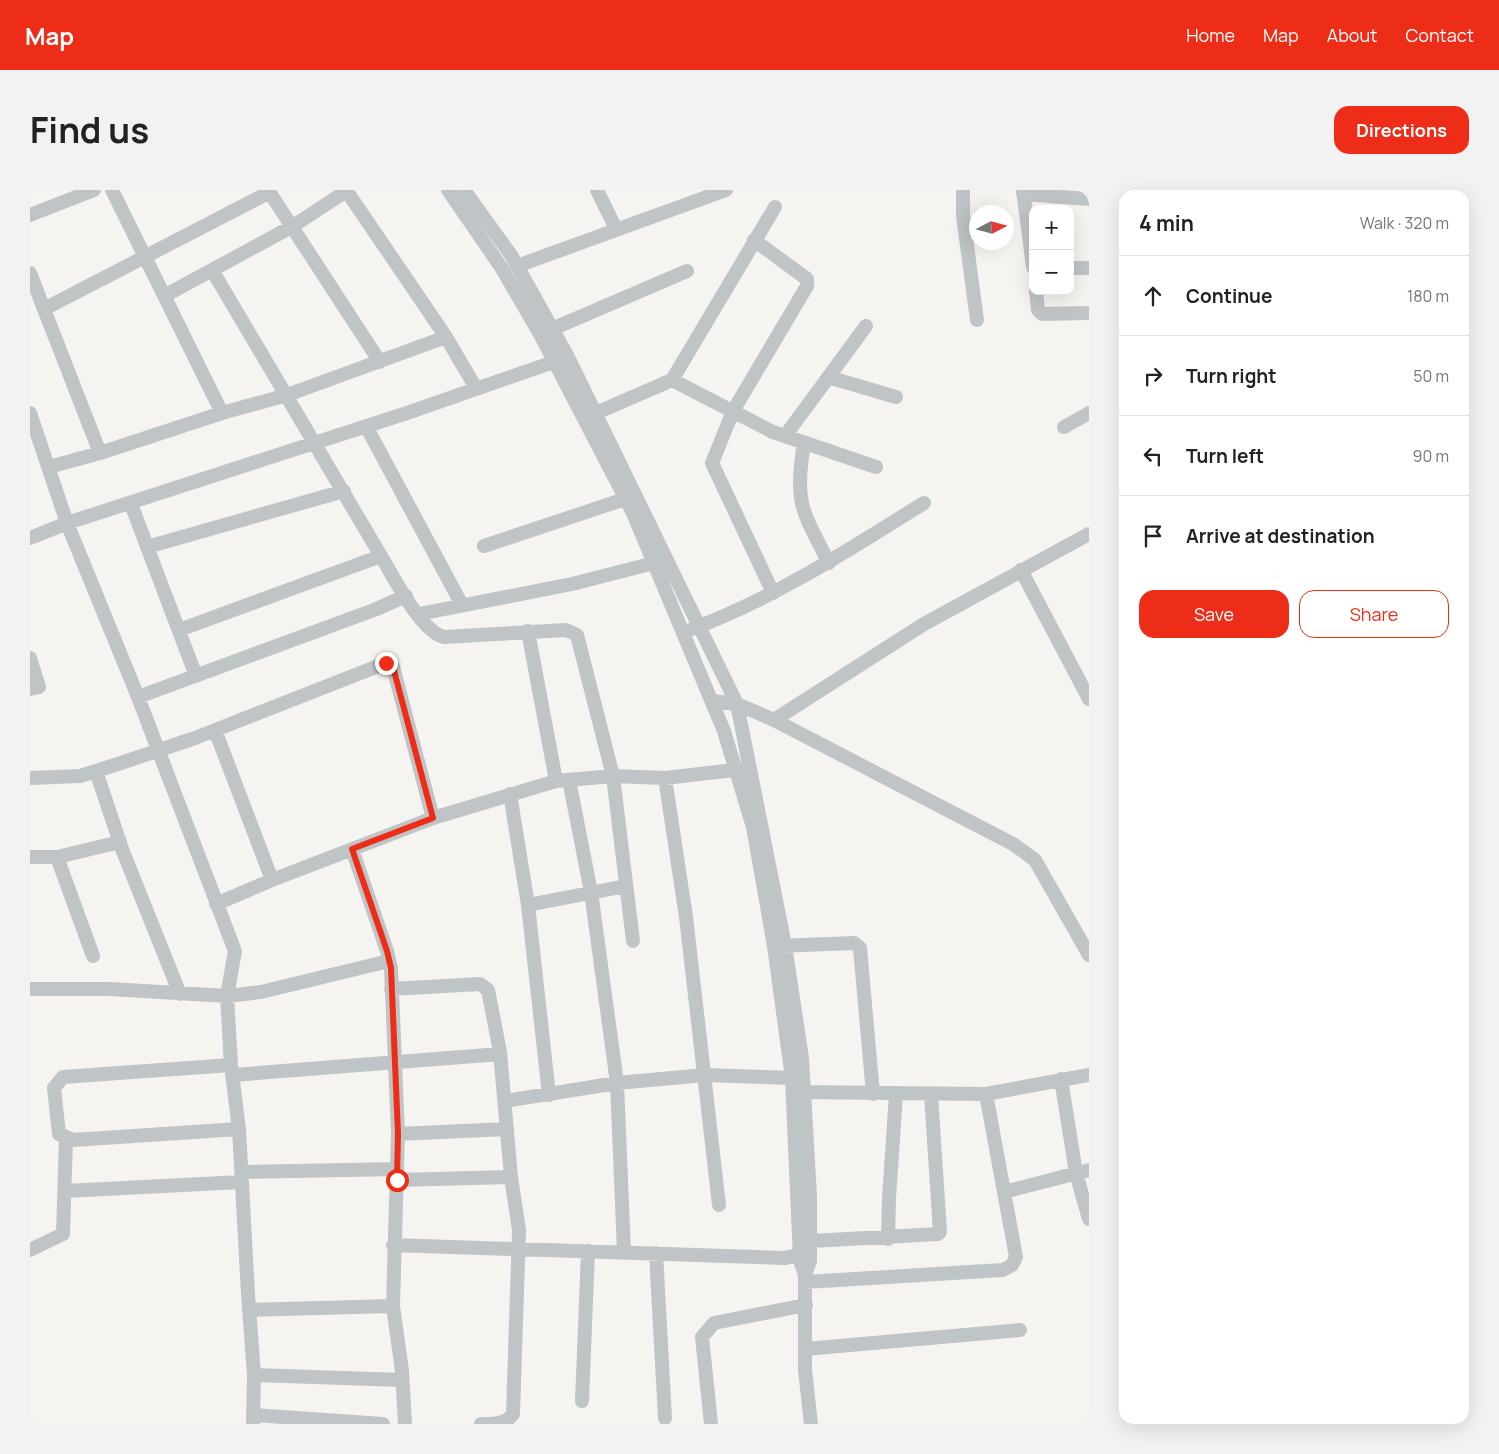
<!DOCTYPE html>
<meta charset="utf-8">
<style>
:root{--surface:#fff;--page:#f2f2f2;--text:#222;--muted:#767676;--line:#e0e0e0;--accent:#ed2d18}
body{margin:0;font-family:Manrope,sans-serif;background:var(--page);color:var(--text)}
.controls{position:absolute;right:15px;top:15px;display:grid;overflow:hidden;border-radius:10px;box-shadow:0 5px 20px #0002}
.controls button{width:45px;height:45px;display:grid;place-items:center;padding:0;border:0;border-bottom:1px solid var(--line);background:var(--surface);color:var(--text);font:25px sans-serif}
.compass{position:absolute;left:939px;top:15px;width:45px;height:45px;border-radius:50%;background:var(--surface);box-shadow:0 5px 20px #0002;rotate:84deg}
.stop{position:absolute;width:15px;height:15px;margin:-11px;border:4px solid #ed2d18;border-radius:50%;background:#fff}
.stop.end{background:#ed2d18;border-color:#fff;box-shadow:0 1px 5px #0008}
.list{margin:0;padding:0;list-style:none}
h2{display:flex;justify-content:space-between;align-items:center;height:65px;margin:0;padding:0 20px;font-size:21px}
h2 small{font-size:16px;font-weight:400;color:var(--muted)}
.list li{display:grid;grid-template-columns:32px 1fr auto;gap:15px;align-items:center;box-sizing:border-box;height:80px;padding:0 20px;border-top:1px solid var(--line)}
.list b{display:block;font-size:19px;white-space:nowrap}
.list em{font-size:16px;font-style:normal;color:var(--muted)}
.actions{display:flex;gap:10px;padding:15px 20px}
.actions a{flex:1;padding:11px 0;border:1px solid var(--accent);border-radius:15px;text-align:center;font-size:18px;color:var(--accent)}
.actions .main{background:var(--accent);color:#fff}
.icon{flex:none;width:28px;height:28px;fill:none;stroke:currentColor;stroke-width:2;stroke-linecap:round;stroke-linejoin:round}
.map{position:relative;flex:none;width:1059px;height:1234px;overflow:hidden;border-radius:15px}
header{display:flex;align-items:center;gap:30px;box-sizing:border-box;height:70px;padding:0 25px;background:var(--accent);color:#fff}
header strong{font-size:24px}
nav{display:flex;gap:28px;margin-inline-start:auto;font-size:18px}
.intro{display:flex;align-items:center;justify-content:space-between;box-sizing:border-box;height:120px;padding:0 30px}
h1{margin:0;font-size:35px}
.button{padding:12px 22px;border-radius:15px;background:var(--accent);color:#fff;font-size:18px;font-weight:700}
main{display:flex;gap:30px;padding:0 30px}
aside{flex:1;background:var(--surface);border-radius:15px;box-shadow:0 5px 20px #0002}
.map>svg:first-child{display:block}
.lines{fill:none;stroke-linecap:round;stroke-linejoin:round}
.minor{stroke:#bfc5c7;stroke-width:14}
.route{stroke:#ed2d18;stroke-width:6}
</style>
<header>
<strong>Map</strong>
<nav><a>Home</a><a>Map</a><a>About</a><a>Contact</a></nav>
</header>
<div class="intro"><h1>Find us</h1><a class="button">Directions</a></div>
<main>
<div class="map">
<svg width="1059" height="1234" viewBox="0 0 1059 1234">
<rect width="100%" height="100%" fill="#f5f4f0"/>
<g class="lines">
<path class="minor" d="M82 0 192 223
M238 0 350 172
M316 0 416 147 446 198
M418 0 471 77 511 146 603 323 694 541 723 637 744 756 762 888 770 1070 775 1085V1180L781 1234
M434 0 481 65 538 167 707 514 755 755 772 868 780 1006V1071L775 1085
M567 0 586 39
M933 0V26L947 130
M993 0 1003 77
M993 4 1059 9
M0 25 64 0
M724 50 777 89V96L703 221 682 273 743 403
M487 76 696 0
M1040 78H1059
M182 80 351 366C363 386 391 442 414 447L536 440 547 445 583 586 603 751
M0 83 70 263
M1006 101 1008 120 1012 124 1059 123
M136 105 263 36 318 0
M14 119 240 2
M522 139 657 81
M798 187 866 207
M642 190 743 242 846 277
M0 223 37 333 0 348
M566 223 642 190 745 17
M336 236 432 415
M1034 237 1059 223
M755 246 836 136
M774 253C764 312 772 321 799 373
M19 277 70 263 192 223 257 205 416 147
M101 314 166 486
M454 356 595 309
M117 357 314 301
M991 380 1059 509
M389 424 542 394 624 373
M662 439C745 408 820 359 894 313
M149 440 351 366
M498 441 526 591
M0 468 9 497 0 499
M108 507 344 420 376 406
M682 511 707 514 744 530 983 654 1005 670 1059 765
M744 530 894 434 1059 344
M185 540 242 690
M66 581 92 659 150 804
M0 588 50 586 91 573 165 548 356 473 363 477 403 628
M635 588 656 727 689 1015
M539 590 561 702 587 893 594 1062
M480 604 498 715 519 905
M322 659 357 761 361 778 368 944 363 1116 372 1181 375 1234
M0 667H27L90 652
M27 667 63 766
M186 714 242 690 403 628 526 591 583 586 635 588 713 579
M498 715 596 696
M747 756 824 753 830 758 843 904
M0 799H80L197 806 231 802 359 771
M361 799 450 794 458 800 470 862 481 987 489 1040 483 1224C476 1234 464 1234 451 1234
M201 875 33 887 24 898 29 944 43 950 209 939
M203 885 470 864
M1031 889 1046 983 1059 1029
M766 902 956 904 1059 885
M475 911 587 893 675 885 762 888
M368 944 477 939
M212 982 367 979
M367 990 481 987
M35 1001 212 992
M974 1002 1059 980
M858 1049 859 1008 866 904
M781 1051 908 1044 910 1042 901 905
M363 1055 754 1068 770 1065
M0 1060 33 1044 36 948
M626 1063 635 1228
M775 1092 973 1080 982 1075 986 1067 956 904
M219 1120 363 1116
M775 1159 990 1140
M224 1185 372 1190
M552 1211 558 1061
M223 1225 353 1234
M223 1234 224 1185 218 1104 209 939 201 875 197 806 205 761 108 507 37 333 377 223 538 167
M681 1234 672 1147 684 1133 776 1115"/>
</g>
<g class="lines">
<path class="route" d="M356 473 363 477 403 628 322 659 357 761 361 778 368 944 367 990"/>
</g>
</svg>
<div class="controls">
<button>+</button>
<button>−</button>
</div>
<svg class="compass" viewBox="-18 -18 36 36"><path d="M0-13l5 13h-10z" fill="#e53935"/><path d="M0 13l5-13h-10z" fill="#767676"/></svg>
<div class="stop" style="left:367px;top:990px"></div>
<div class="stop end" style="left:356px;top:473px"></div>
</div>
<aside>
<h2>4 min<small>Walk · 320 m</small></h2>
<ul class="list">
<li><svg class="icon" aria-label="ahead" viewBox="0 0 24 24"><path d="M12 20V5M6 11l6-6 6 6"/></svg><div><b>Continue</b></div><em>180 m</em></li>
<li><svg class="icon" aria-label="right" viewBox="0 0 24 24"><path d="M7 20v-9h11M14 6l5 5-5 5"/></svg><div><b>Turn right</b></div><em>50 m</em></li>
<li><svg class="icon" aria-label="left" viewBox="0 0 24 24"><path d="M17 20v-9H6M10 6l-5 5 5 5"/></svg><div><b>Turn left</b></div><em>90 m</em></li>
<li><svg class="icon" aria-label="arrive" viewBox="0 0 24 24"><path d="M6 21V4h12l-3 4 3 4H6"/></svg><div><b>Arrive at destination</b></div></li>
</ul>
<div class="actions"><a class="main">Save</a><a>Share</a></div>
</aside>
</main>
